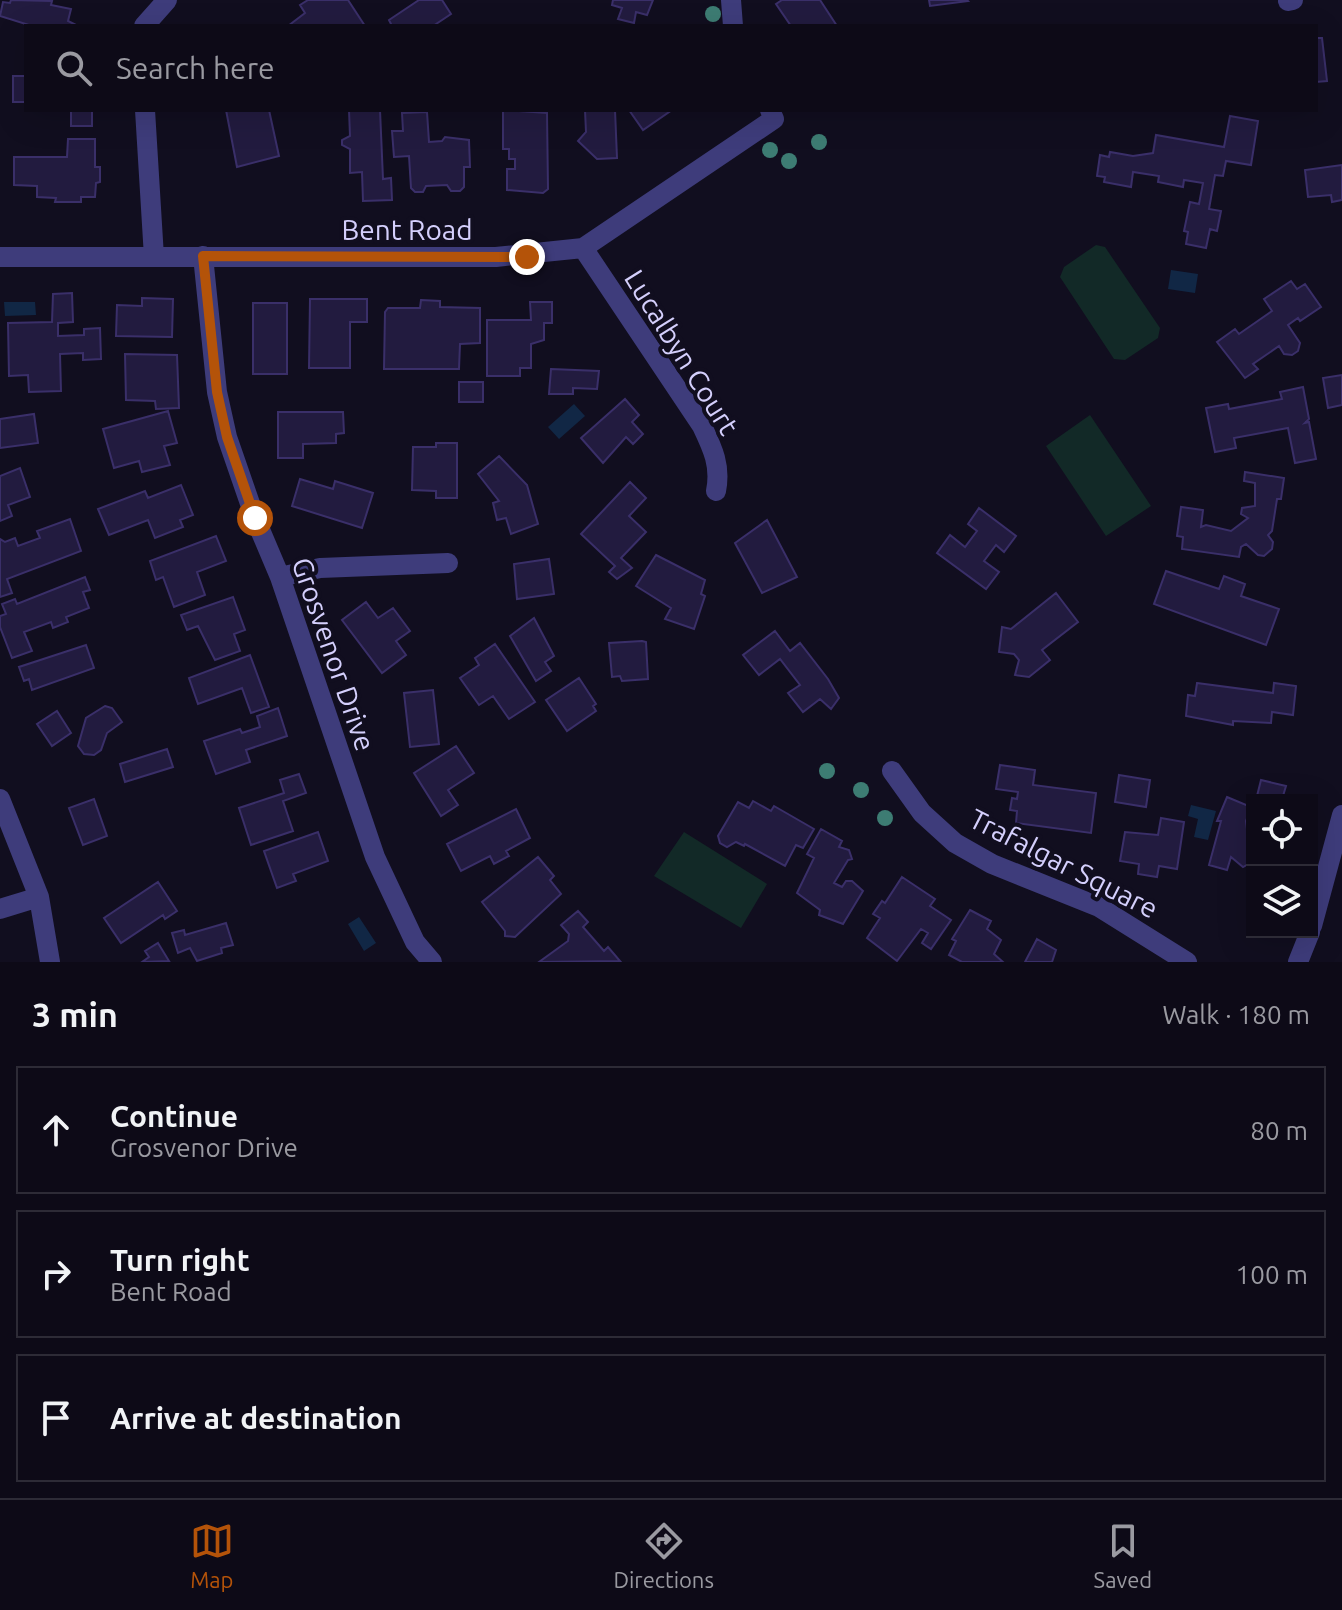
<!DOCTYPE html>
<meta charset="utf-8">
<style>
:root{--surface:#0d0a17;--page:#161320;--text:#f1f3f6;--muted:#9a9aa1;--line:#2d2b36;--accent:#b45309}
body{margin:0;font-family:Ubuntu,sans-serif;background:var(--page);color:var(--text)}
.controls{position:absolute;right:24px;bottom:24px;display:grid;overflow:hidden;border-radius:0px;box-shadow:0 8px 32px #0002}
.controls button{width:72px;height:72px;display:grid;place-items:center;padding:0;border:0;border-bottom:2px solid var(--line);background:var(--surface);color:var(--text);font:40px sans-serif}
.stop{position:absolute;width:24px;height:24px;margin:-18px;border:6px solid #b45309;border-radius:50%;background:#fff}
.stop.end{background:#b45309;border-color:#fff;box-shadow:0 2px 8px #0008}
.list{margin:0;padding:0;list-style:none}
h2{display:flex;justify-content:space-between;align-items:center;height:104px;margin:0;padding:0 32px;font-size:34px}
h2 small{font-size:26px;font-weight:400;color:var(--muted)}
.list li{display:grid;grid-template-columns:52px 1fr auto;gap:24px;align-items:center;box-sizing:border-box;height:128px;margin:0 16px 16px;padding:0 16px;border:2px solid var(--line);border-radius:0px}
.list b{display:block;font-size:30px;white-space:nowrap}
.list p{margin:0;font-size:26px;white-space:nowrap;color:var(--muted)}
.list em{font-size:26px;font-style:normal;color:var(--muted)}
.icon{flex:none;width:44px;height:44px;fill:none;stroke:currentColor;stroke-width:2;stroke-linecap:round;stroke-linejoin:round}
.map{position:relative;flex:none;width:1342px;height:962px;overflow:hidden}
.search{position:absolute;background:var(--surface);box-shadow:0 8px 32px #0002;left:24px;right:24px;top:24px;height:88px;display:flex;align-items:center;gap:20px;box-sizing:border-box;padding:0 28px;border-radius:0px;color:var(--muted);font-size:30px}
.sheet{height:536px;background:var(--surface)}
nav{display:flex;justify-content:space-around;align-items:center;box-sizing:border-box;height:112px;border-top:2px solid var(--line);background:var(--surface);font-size:22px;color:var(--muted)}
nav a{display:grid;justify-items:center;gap:4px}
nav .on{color:var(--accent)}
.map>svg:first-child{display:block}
.green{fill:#122927}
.water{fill:#112745}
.building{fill:#221b3f;stroke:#3a2f69;stroke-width:2}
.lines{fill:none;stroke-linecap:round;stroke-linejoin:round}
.minor{stroke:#3e3c7b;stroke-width:20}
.tree{fill:#3d7c73}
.route{stroke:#b45309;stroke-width:10}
.labels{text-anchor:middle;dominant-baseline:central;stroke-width:8;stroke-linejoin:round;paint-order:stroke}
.street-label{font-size:28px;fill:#d4cffc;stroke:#110e1f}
</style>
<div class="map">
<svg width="1342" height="962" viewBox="0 0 1342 962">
<rect width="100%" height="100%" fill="#110e1f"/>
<path class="green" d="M1096 245 1105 247 1160 328 1158 338 1125 360 1114 359 1060 277 1064 267Z
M1090 415 1151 506 1106 536 1046 446Z
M684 832 767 884 741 928 654 876Z"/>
<path class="water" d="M1171 270 1198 274 1195 293 1168 289Z
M4 302H35L36 315 5 316Z
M574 404 585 416 559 439 548 427Z
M1191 805 1216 811 1208 840 1194 837 1198 819 1188 816Z
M359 917 376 943 364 951 348 924Z"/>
<path class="building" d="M11 0 52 1 51 5 71 9 68 21 78 26H32L0 16 3 2 10 3Z
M308 0H348L365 26H288L305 13 300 5Z
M419 0H442L451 14 433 26H392L389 20Z
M613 0H653L647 15 636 12 634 23 618 19 622 8 612 5Z
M782 0H820L837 26H791L776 4Z
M929 0H967L968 1 930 6Z
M1316 38H1322L1327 81 1316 82Z
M13 76H26V102H13Z
M71 110H92V126H71Z
M226 110H269L279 156 237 167Z
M349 110H380L383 179 391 178 392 200 363 201 362 172 350 173V149L342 145V140L350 136Z
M503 110 547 113 548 189 543 193 507 190V169H515V159H509V149H503Z
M585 110H615L617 158 597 159 578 141 586 132Z
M629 110H672L643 130Z
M427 112 429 142 442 141 445 137 469 140 470 167H464V187L460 191H451L447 185 426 186 423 192H415L411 188 409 156 394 157 392 131H403L402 113Z
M1230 116 1258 121 1251 165 1226 161 1223 176 1215 175 1209 209 1221 211 1217 231 1210 229 1206 248 1186 244 1188 232 1184 231 1190 202 1199 204 1203 183 1184 180 1183 187 1158 182 1159 176 1133 172 1131 187 1104 182 1105 177 1097 176 1100 155 1109 157 1110 152 1133 156 1153 153 1156 135 1224 147Z
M68 139H95V167H100V182L96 183 95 197H81V202H55L56 198 37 197V186L14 185V157H67Z
M1342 165V200L1332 202 1331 195 1308 197 1305 170Z
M1291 281 1297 289 1305 284 1321 307 1300 321 1298 318 1288 325 1300 343 1298 351 1292 355 1284 354 1279 346 1253 364 1258 369 1245 378 1217 342 1235 329 1239 334 1272 311 1264 299Z
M72 293 73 322 58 323V336L84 335V329L100 328 101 359 83 360V353L60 354 61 391 29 392 28 375 9 376 8 323 52 322 53 294Z
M142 298 173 299 172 337 116 336 117 305 142 306Z
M310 299H367V322H350V368H309Z
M421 300 440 301V307L480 308V343L460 344 459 369H384L385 312 388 308H420Z
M530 302H552V323H544V340L531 344V368H520V376H487V320H531Z
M253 303H287V374H253Z
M125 354 177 355 179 408 156 409 155 401 126 400Z
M551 369 599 371 597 389 573 388V394H549Z
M1342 375V405L1328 408 1323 378Z
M459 382H483V402H459Z
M1303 387 1309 419 1305 423 1309 422 1316 459 1295 463 1288 428 1234 438 1236 448 1215 452 1206 408 1228 404 1229 409 1282 399 1280 392Z
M625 399 639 415 632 422 643 434 633 444 626 437 603 463 581 438Z
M168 411 177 443 164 446 170 465 142 472 139 461 114 468 103 429Z
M278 412H343L344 433 336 434V443L303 444V458H278Z
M34 414 38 443 0 448V419Z
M436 443H457V498H436V491L412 490 413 447H436Z
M499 456 527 485 538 524 511 534 506 518 497 520 493 503 499 501 478 474Z
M20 468 30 497 8 505 12 516 0 521V476Z
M1245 472 1284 478 1281 499H1277L1272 531 1268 535 1273 542 1272 549 1264 556 1258 555 1246 544 1241 547 1239 557 1182 549 1183 537 1177 536 1181 507 1203 510 1201 527 1206 525 1231 531 1248 518 1241 514 1242 508 1255 506V483L1244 481Z
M300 479 333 489 335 481 373 493 362 528 292 506Z
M630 482 646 498 629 516 646 532 621 558 632 568 617 579 609 572 615 566 581 534Z
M181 485 193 515 180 520 183 527 155 538 148 520 109 535 98 509 145 491 148 498Z
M979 508 1016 536 1004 552 996 545 984 561 999 572 986 589 937 553 950 535 965 547 977 531 968 524Z
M70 519 81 551 7 579 12 593 0 597V539L5 542 15 538 18 546 40 538 37 531Z
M767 520 797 577 762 593 735 543Z
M216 536 226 561 197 572 205 595 174 607 163 577 156 580 150 561Z
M656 555 705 580 701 594 705 596 694 629 665 619 671 608 636 586Z
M549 559 554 594 517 599 514 564Z
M1166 571 1219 589 1224 576 1245 584 1241 596 1279 609 1266 645 1154 604Z
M85 577 90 590 83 592 89 608 66 617 68 622 53 628 51 622 24 632 32 651 12 658 0 627V616L6 614 2 604 15 599 17 604Z
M1056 593 1078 622 1042 650 1050 660 1029 677 1015 675 1019 660 1014 654 999 652 1002 627 1011 629Z
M233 597 245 630 234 634 240 651 215 660 198 626 187 630 181 615Z
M366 602 378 618 393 608 410 631 396 641 406 655 382 673 342 620Z
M534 618 554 656 545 662 551 671 536 681 510 636Z
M775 631 790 651 800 643 828 679 839 698 831 709 820 699 803 712 788 693 800 685 780 659 759 675 743 655Z
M642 641 646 642 648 679 622 681 620 676 612 677 609 643Z
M495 644 535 702 509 719 493 696 479 705 460 678 479 665 475 658Z
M86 645 94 668 32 690 29 679 24 681 19 667Z
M250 655 269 707 251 713 242 688 198 704 189 678Z
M579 678 596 704 593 706 596 711 567 731 546 700Z
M1197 683 1273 693 1274 683 1296 686 1293 715 1272 712 1271 723 1233 721V725L1186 716 1188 695 1195 696Z
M433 690 439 744 410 747 404 693Z
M105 706 112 708 122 722 107 733 101 750 94 755 84 754 78 746 86 718Z
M278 708 287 736 246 750 250 762 216 774 204 741 240 729 242 733 260 727 257 716Z
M57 711 71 733 52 746 37 724Z
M456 746 474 773 448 790 458 805 441 816 414 773Z
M167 749 173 767 125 782 120 764Z
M1000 765 1035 770 1033 785 1096 793 1091 833 1016 823 1017 811 1010 810 1012 798 1017 799 1018 792 996 789Z
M299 774 306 793 283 801 293 831 251 845 239 808 284 793 280 780Z
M1119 775 1150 780 1146 807 1115 802Z
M1261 780 1286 786 1283 796 1287 800H1256Z
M1227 797 1251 807 1246 821 1247 829 1252 831V862L1243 867 1231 857 1227 870 1209 865 1221 821H1217Z
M94 799 107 836 83 845 69 808Z
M753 801 771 811 774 806 814 829 803 848 796 845 785 866 745 844 744 846 736 842 727 847 720 843 718 836 738 802 749 808Z
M516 809 530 838 506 851 509 856 494 864 490 856 461 871 447 844Z
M1161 818 1184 822 1177 869 1159 866 1157 877 1138 874 1139 864 1120 861 1125 832 1158 835Z
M821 829 842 841 839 847 849 850 852 859 848 860 834 883 842 887 846 881H852L863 891 843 924 819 915 820 910 797 893 814 858 807 854Z
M318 832 328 861 293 874 296 881 277 888 264 851Z
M538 857 554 876 550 880 561 894 515 937 505 936V931L482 902Z
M902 877 935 899 930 906 951 920 931 949 922 943 928 933 921 929 897 961 867 938 880 918 873 914 882 901 885 903Z
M158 882 177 911 165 919 163 915 121 943 104 918Z
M970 910 991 921 987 929 1001 940 994 954 1003 962H962L949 955 956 941 952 939Z
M578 911 588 922 583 927 604 951 608 947 620 961 539 962 568 941 569 934 561 925Z
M226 923 233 945 221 948 222 953 197 961 190 948 178 953 172 933 184 930 185 935Z
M1037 939 1056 950 1052 962H1025Z
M158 943 169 961 142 962 149 957 145 951Z"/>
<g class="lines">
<path class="minor" d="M731 0 733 26
M1288 1 1293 0
M144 26 167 0
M145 110 154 257
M583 248 702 426C713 449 721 466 716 491
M203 256 217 392 227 437 255 518 280 577 375 857 415 942 432 962
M0 257H496L583 248 774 119 770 110
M280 577 320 568 448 563
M892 771 922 813 955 843 992 864 1099 907 1187 962
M0 799 39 897 50 962
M0 909 39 897
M1312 926 1342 815
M1298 962 1310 932"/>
</g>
<g class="tree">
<circle cx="713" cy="14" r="8"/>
<circle cx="819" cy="142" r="8"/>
<circle cx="770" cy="150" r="8"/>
<circle cx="789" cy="161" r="8"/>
<circle cx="827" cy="771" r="8"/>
<circle cx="861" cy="790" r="8"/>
<circle cx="885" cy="818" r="8"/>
</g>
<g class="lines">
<path class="route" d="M255 518 227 437 217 392 203 256 527 257"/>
</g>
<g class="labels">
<g class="street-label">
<text x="407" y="229">Bent Road</text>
<text transform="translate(682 352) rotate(58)">Lucalbyn Court</text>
<text transform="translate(334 654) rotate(71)">Grosvenor Drive</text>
<text transform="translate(1064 863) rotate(27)">Trafalgar Square</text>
</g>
</g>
</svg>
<div class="controls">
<button><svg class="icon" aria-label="locate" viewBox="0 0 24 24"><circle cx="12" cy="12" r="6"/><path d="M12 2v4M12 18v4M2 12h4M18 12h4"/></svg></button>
<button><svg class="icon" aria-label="layers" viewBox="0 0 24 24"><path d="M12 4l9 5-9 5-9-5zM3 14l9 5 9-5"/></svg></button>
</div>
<div class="stop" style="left:255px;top:518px"></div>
<div class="stop end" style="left:527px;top:257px"></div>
<div class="search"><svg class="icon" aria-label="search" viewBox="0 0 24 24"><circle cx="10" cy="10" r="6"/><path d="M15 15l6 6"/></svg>Search here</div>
</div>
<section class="sheet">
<h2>3 min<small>Walk · 180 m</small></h2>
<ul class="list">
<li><svg class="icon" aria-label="ahead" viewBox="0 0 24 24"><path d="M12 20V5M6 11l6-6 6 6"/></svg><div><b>Continue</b><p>Grosvenor Drive</p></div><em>80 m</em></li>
<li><svg class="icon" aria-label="right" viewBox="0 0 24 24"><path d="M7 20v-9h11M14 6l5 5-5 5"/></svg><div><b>Turn right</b><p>Bent Road</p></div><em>100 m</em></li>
<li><svg class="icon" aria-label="arrive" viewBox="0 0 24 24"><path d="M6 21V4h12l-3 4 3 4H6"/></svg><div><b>Arrive at destination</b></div></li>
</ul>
</section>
<nav>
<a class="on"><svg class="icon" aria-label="map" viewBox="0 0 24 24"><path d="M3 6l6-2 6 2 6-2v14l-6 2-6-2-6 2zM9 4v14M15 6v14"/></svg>Map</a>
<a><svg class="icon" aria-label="directions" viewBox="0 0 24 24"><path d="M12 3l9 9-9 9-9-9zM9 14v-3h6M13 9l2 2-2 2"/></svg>Directions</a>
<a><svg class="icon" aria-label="saved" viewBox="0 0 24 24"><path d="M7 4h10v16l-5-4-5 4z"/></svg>Saved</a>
</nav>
